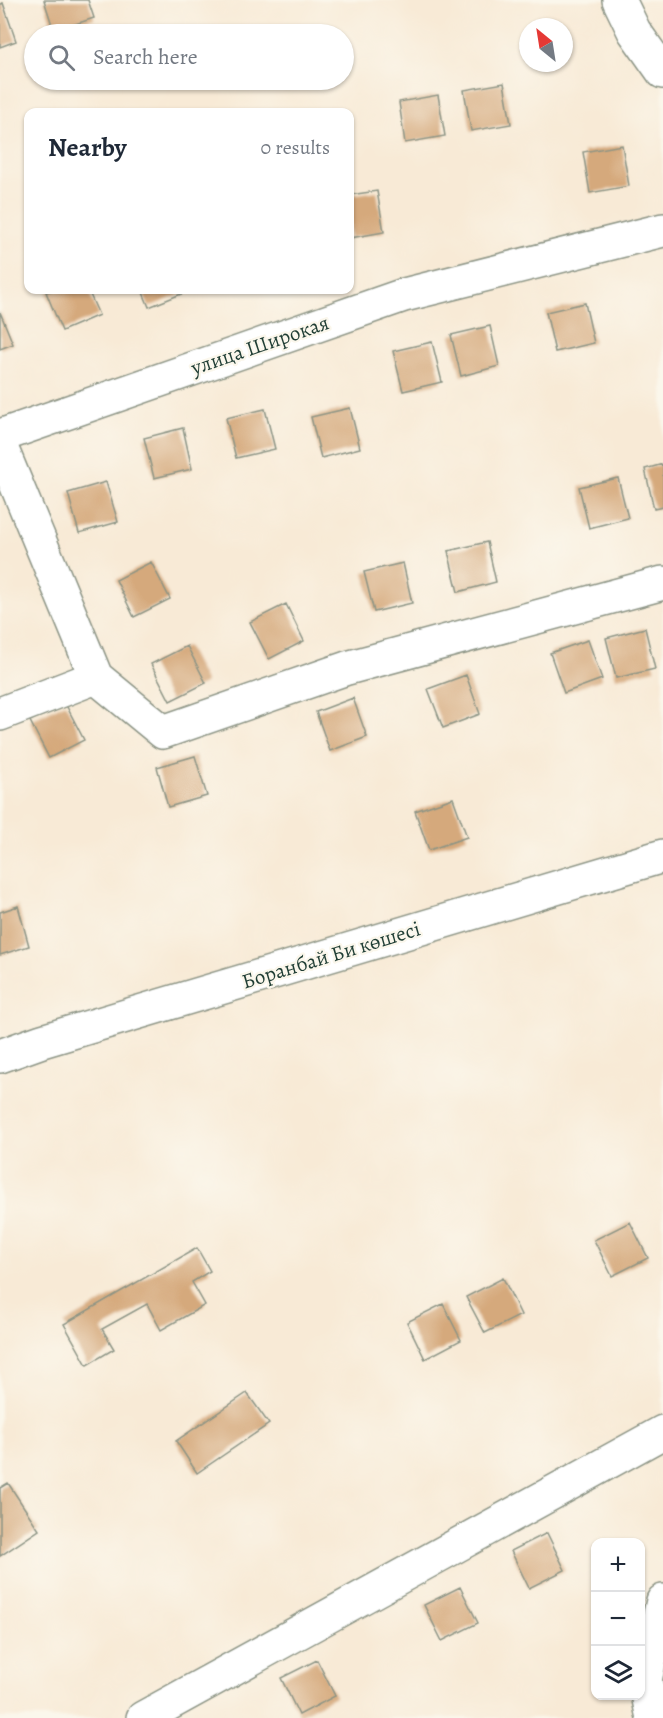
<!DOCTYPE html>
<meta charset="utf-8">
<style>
:root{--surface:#fff;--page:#f6f6f7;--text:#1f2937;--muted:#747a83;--line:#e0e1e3}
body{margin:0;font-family:Alegreya,serif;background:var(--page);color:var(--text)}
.controls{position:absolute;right:18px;bottom:18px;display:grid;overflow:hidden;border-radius:12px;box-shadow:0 2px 4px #0004}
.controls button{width:54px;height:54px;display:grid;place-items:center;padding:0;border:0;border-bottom:2px solid var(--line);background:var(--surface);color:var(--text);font:30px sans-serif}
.compass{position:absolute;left:519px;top:18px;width:54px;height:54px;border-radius:50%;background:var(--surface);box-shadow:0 2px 4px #0004;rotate:330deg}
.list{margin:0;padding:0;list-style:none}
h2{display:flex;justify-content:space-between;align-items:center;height:78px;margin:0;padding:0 24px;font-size:26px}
h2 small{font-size:20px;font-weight:400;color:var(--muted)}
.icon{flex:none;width:33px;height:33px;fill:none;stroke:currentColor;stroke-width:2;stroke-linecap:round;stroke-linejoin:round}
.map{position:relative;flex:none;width:663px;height:1718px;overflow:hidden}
.search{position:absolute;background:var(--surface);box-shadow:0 2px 4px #0004;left:24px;top:24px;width:330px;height:66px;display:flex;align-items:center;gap:15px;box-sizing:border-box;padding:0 21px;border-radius:33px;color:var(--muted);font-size:22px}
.panel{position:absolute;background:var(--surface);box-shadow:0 2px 4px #0004;left:24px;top:108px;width:330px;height:186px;border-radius:12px}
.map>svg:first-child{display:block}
.building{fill:#d5a97c}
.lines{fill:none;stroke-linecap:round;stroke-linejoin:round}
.minor-casing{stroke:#8c9485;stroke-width:36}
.major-casing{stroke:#8c9485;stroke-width:36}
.minor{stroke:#fff;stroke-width:33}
.major{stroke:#fff;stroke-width:33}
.labels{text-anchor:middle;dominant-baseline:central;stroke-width:4.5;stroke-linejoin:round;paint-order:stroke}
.street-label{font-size:21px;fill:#1f3d34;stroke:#fbf7ec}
</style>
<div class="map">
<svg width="663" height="1718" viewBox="0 0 663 1718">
<rect width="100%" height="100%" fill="#fbf7ec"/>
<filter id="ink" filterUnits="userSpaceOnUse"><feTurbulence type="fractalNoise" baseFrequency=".0167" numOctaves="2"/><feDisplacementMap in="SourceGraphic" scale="12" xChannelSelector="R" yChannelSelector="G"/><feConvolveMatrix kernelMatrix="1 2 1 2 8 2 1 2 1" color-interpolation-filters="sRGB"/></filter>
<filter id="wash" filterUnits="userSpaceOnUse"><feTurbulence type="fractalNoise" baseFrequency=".008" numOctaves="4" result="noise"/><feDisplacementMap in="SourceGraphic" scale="24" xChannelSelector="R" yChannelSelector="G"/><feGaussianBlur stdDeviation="1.35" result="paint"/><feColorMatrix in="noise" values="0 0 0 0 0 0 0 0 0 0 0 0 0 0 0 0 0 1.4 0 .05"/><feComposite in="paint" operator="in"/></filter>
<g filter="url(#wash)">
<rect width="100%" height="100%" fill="#f8ead6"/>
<g id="blocks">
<path class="building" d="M44 0H88L94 18 54 31Z
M3 3 16 41 0 47V5Z
M504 83 511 124 471 131 464 90Z
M438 95 445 136 405 143 399 102Z
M622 145 629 186 590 193 583 152Z
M377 191 384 232 350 238V195Z
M53 290H88L99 315 62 331 46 292Z
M142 290H185L186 292 149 307Z
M585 303 594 343 555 352 546 312Z
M0 312 13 344 0 349Z
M490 326 499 366 461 376 451 335Z
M432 342 442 382 403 391 393 351Z
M350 408 360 448 321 458 311 417Z
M265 409 275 449 236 458 226 418Z
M183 428 192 469 154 478 144 438Z
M663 464V507L654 509 645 469Z
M618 478 628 518 589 528 579 487Z
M106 482 118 522 79 533 68 493Z
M487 542 496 582 458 592 448 551Z
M151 562 170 599 134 617 116 580Z
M403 563 412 603 374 612 364 572Z
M286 604 304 641 269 659 250 622Z
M645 628 655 669 616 678 606 638Z
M588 640 602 679 564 693 550 653Z
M187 646 206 683 170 701 151 664Z
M466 675 480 714 443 728 428 689Z
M353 698 367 737 330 751 316 712Z
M65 703 84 740 49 758 30 721Z
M195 756 207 796 168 807 157 767Z
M453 798 467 837 429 850 415 811Z
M18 906 29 946 0 955V912Z
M630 1222 648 1258 612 1276 594 1240Z
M197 1248 210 1271 192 1282 205 1305 161 1330 147 1304 102 1329 114 1349 87 1365 64 1324Z
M503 1278 521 1315 485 1333 466 1297Z
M443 1304 461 1340 425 1359 407 1322Z
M247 1393 269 1424 197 1473 176 1441Z
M8 1483 39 1530 0 1556V1488Z
M547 1533 565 1570 529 1588 511 1551Z
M460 1587 478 1623 442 1641 424 1605Z
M317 1660 335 1696 299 1715 281 1678Z"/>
</g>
</g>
<g filter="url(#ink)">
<use href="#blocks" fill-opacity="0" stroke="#8c9485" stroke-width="1.5"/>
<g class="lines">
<g class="minor-casing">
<path id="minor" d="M619 0 634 31 663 72
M0 436 404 295 663 230
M0 445 96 677 163 732 347 668 663 583
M0 714 96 677
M143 1718 663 1432
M653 1718 645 1680 663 1601"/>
</g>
<g class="major-casing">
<path id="major" d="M0 1056 42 1041 663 856"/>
</g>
<use href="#minor" class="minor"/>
<use href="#major" class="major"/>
</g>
</g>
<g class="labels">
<g class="street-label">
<text transform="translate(260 345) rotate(-19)">улица Широкая</text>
<text transform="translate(331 955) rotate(-17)">Боранбай Би көшесі</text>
</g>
</g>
</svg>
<div class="controls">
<button>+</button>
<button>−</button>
<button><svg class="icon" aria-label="layers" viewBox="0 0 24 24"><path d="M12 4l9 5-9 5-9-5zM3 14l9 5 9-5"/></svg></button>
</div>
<svg class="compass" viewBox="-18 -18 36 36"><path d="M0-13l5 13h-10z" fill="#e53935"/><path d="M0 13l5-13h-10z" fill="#747a83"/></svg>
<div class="search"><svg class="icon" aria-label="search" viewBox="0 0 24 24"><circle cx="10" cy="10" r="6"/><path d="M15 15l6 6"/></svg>Search here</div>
<section class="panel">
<h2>Nearby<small>0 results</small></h2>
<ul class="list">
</ul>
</section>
</div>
